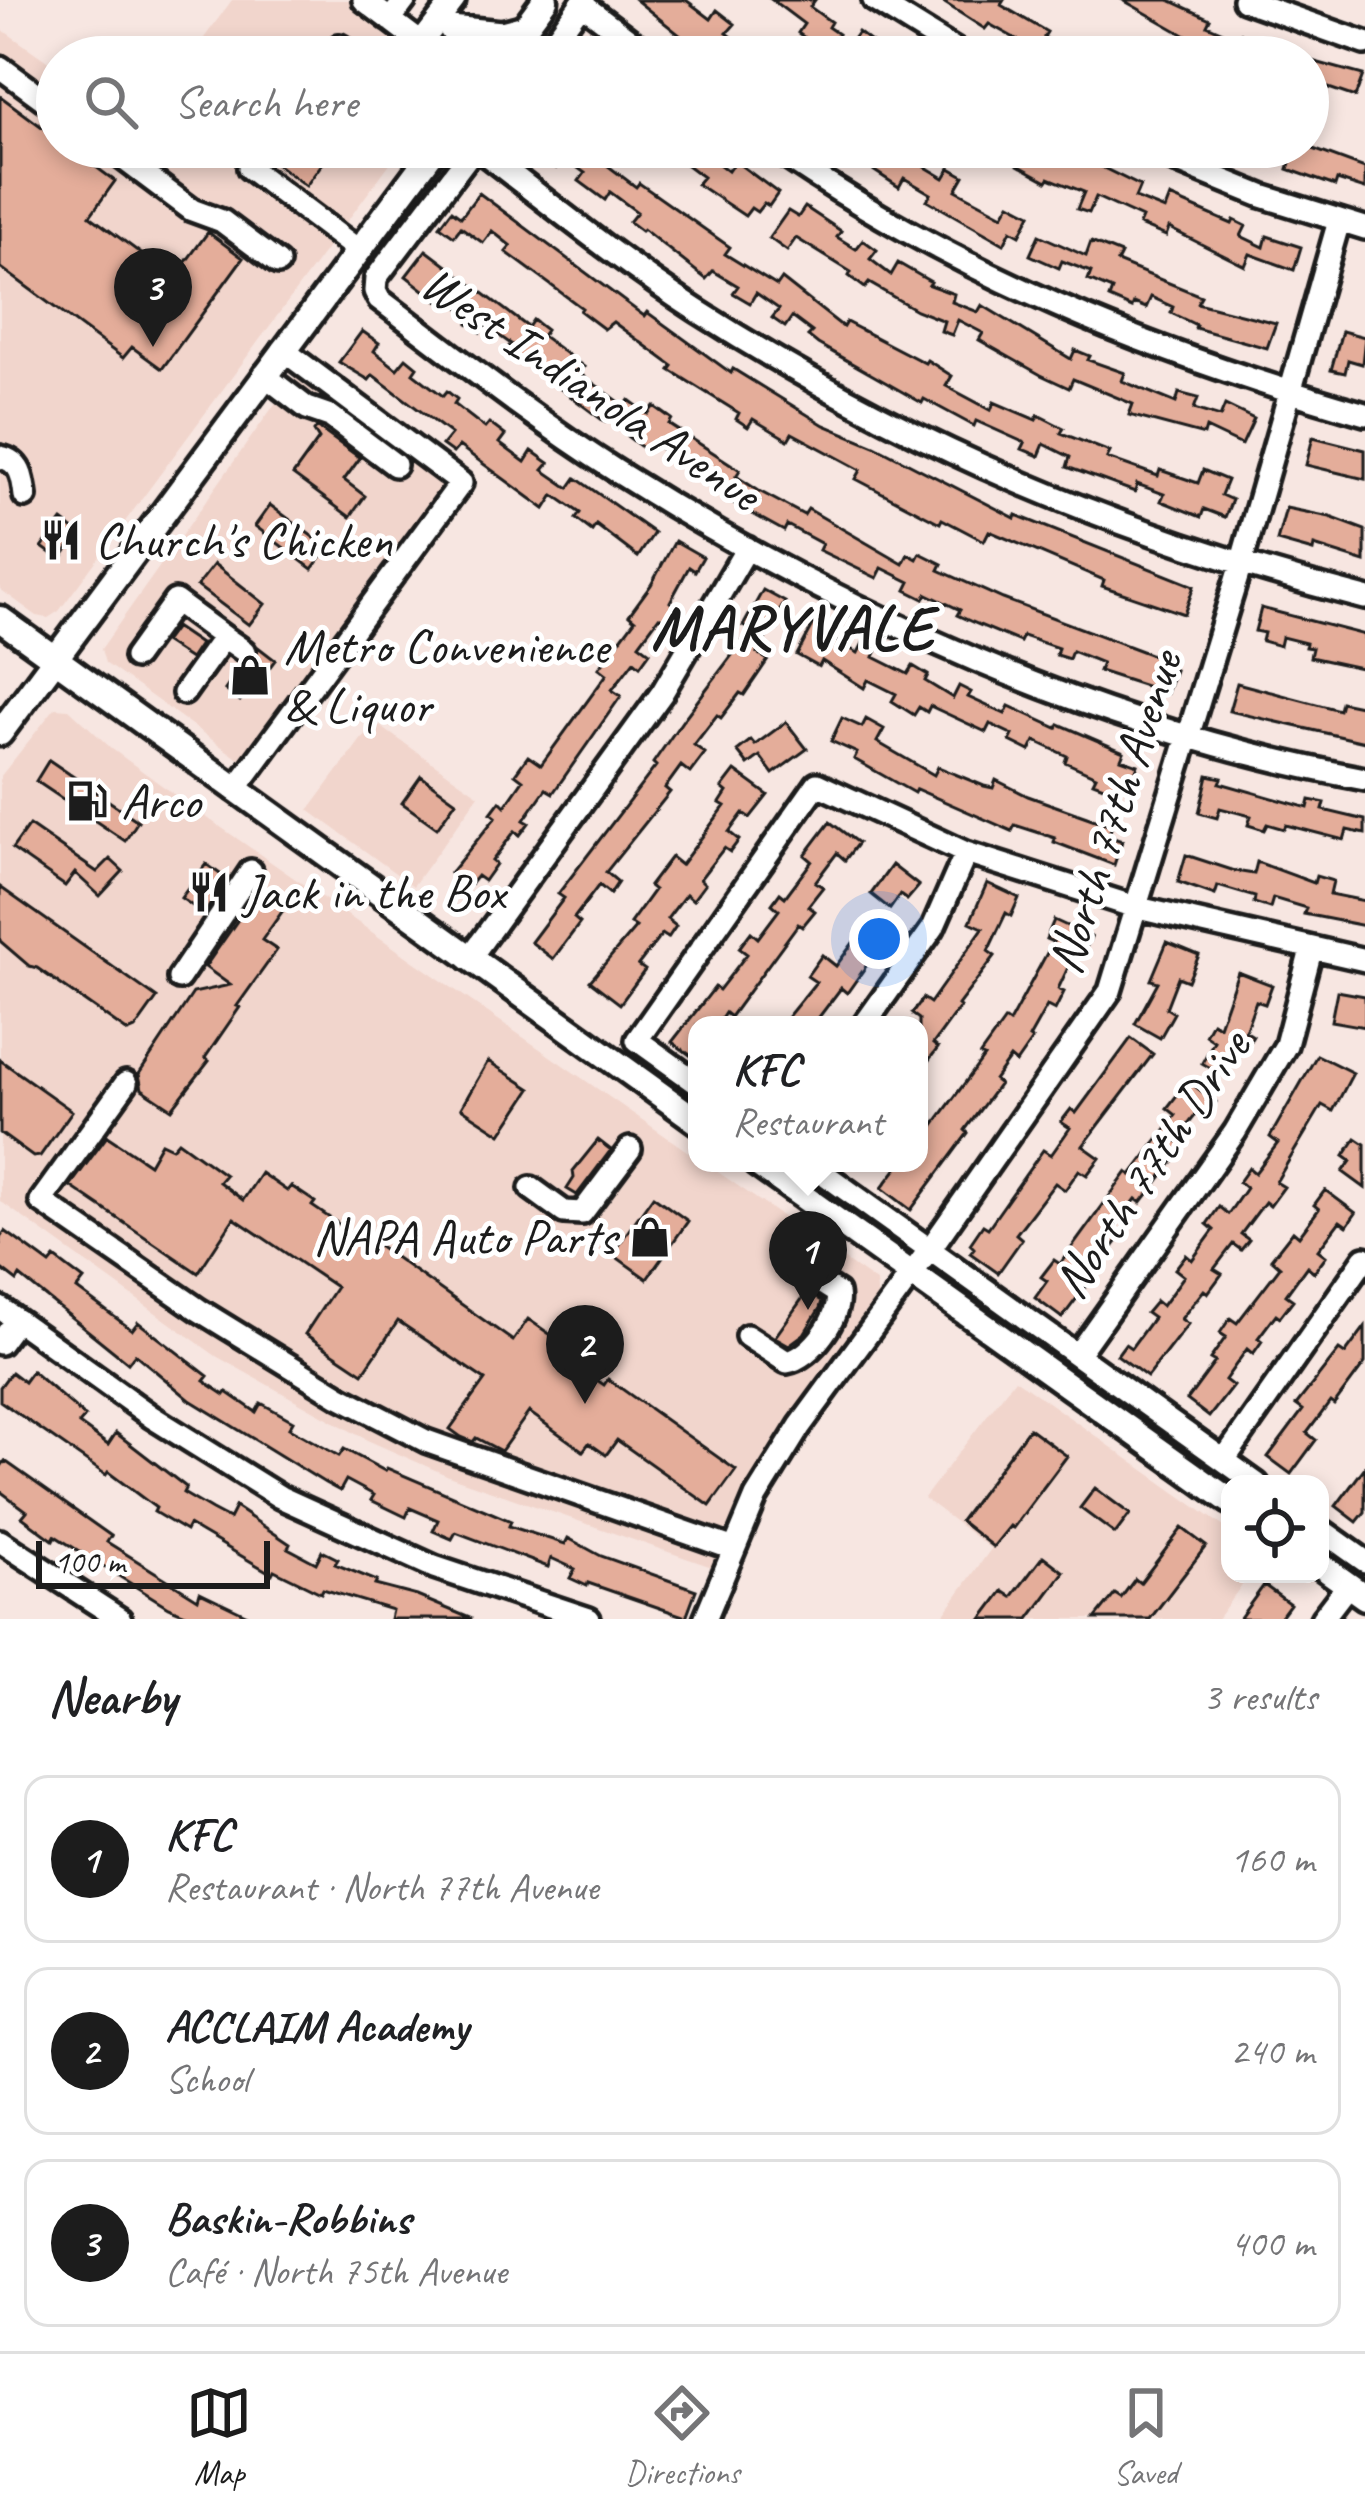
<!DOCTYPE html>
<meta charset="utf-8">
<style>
:root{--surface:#fff;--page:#f6f6f6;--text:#202124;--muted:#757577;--line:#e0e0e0;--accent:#1c1c1c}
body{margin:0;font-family:Caveat,sans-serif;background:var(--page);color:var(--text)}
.controls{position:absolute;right:36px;bottom:36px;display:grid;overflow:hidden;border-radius:24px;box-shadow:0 6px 18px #0003}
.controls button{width:108px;height:108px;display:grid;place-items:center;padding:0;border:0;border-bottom:3px solid var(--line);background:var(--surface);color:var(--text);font:60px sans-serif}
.scale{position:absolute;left:36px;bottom:30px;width:234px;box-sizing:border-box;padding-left:12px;border:6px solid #1c1c1c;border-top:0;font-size:33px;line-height:42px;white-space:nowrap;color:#1c1c1c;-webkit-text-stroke:9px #fff;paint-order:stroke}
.you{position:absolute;left:879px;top:939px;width:42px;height:42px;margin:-30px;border:9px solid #fff;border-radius:50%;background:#1a73e8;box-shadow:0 0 0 18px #1a73e833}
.badge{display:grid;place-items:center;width:78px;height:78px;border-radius:50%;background:var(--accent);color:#fff;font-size:39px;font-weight:700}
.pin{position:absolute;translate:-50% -99px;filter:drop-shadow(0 3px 6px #0008)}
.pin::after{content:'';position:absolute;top:63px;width:42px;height:36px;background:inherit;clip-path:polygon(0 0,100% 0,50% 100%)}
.popup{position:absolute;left:688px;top:1016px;width:240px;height:156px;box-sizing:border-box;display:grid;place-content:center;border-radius:24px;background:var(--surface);filter:drop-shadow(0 3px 9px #0005);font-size:39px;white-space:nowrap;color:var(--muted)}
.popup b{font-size:45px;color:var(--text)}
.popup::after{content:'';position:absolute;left:50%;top:100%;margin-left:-24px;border:24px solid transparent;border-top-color:var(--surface)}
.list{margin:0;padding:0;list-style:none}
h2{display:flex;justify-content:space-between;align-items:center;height:156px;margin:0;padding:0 48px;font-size:51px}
h2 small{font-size:39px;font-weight:400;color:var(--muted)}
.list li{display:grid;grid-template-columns:78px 1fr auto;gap:36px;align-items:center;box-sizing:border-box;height:168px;margin:0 24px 24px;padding:0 24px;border:3px solid var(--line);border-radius:24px}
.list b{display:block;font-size:45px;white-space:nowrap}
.list p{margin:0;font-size:39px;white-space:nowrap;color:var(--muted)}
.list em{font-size:39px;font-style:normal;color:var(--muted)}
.icon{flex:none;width:66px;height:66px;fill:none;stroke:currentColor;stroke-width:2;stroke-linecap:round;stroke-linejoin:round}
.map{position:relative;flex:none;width:1365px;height:1619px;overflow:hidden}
.search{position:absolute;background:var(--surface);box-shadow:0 6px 18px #0003;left:36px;right:36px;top:36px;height:132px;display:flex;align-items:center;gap:30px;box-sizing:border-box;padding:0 42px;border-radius:66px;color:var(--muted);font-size:45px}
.sheet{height:732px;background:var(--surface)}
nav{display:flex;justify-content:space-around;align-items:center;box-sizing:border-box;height:168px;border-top:3px solid var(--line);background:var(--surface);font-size:33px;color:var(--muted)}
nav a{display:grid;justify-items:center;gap:6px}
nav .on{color:var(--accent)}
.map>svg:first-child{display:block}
.built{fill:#f1d5cc}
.building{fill:#e4ad9a;stroke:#1c1c1c;stroke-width:3}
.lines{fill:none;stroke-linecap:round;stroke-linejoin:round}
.minor-casing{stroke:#1c1c1c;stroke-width:30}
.major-casing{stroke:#1c1c1c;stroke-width:33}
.minor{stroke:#fff;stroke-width:21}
.major{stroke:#fff;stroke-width:24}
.labels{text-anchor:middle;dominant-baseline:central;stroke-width:10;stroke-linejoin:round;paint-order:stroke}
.street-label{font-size:51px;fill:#1c1c1c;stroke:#fff}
.poi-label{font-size:51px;fill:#1c1c1c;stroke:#fff;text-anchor:start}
.district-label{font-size:63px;font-weight:bold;letter-spacing:3px;fill:#1c1c1c;stroke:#fff}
</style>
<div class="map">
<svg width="1365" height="1619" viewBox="0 0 1365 1619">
<rect width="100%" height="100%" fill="#f7e6e1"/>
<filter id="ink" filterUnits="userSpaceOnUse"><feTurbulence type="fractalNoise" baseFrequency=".00833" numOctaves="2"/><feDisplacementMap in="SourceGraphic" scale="24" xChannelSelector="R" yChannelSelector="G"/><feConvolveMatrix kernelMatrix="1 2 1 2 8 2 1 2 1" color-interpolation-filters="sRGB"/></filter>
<g filter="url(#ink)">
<path class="built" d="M232 0H349L427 57H190Z
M0 28 57 68V147H402L59 611 48 618 37 616 0 589Z
M309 356 456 470 243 762 105 663 101 649Z
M55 708 69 709 112 749 186 803 697 1158V1163H705L876 1282 878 1300 788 1420 749 1487 712 1567 451 1477 367 1440 216 1356 0 1201V777Z
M374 722 479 795 413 886 309 810Z
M1015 1379 1230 1531V1574H1250L1217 1619H940L991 1549 924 1498Z"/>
<path class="building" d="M636 0H686L711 19 717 10 735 24 727 33 758 57H707Z
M772 0H815L810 7 831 22 828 27 838 34 824 52 798 33 804 24Z
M940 0H1004L1001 5 1047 32 1044 37 1073 57H1032L1014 47 1018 40 989 24 985 29Z
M1123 0H1169L1210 19 1207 25 1239 39 1241 33 1291 57H1224L1186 41 1188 37Z
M858 32 891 57H854L845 50Z
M1308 60 1363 75 1355 97 1308 81Z
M0 96 57 138V147H69L115 181 90 216 174 278 208 232 243 258 162 369 132 347 123 358 0 267Z
M279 147H334L306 186 272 161Z
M532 147H583L636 187 639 183 717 238 730 247 725 254 777 286 782 279 843 327 846 322 925 363 927 360 952 376 946 386 991 410 994 402 1036 420 1038 415 1064 428 1061 433 1110 452 1107 458 1158 476 1160 470 1198 483 1203 470 1227 480 1221 495 1232 500 1225 517 1204 509 1201 517 1161 501 1164 494 1137 484 1135 492 1067 467 1070 457 1044 444 1039 456 1022 449 1025 443 976 421 974 426 924 399 922 403 818 344 808 336 812 332 792 317 785 327 772 318 779 309 756 293 750 303 733 293 738 286 713 271 706 279 643 229 641 231 629 222 637 212 610 192 605 200 579 181 585 173 564 158 556 168Z
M663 147H697L728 171 735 161 778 193 769 206 764 203 757 212 751 208 745 216 697 184 703 177Z
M838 147H892L944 178 950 168 964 176 956 190 1003 215 1010 203 1031 214 1020 235 1011 230 1004 244 927 200 931 194 904 178 899 187Z
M985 147H1061L1140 186 1135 198 1165 210 1170 197 1232 224 1234 220 1246 226 1241 236 1264 247 1267 236 1301 247 1294 270 1250 254 1245 266 1169 228 1166 236 1139 225 1142 218 1096 197 1089 213 1077 209 1084 192 1049 178 1047 181Z
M1295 147H1308L1365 168V189L1337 180 1335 186 1288 169Z
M479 193 644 316 647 312 731 373 733 369 824 425 875 446 1015 518 1016 515 1194 586 1184 614 1102 586 1104 580 989 531 984 541 942 519 940 523 856 479 861 470 792 433 788 440 753 419 748 427 736 419 739 413 670 370 673 366 613 322 604 329 580 311 582 308 506 252 511 246 492 231 483 243 461 227 454 236 440 226 452 210 461 217Z
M805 207 841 231 837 237 856 249 863 240 877 250 870 259 891 275 898 263 931 282 929 285 954 294 952 302 978 312 982 305 1071 359 1075 350 1090 356 1088 360 1125 373 1122 381 1176 403 1179 393 1198 398 1194 409 1220 417 1225 405 1254 419 1242 445 1206 428 1204 435 1129 415 1133 404 1073 379 1069 388 1041 375 979 340 983 333 958 320 952 335 941 331 944 321 916 310 869 283 865 288 849 276 851 272 796 238 787 251 769 238 788 211 798 217Z
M1039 235 1086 256 1091 242 1121 254 1117 262 1201 296 1197 303 1276 323 1267 348 1195 328 1196 325 1171 313 1173 307 1151 297 1146 308 1134 303 1132 308 1109 298 1112 290 1088 280 1091 272 1062 261 1059 268 1030 255Z
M426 250 528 327 533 320 546 330 542 336 584 367 579 373 625 406 629 400 648 414 654 406 672 419 669 424 740 470 736 476 759 491 804 515 808 509 903 564 908 554 917 559 920 553 942 564 939 570 1003 599 1160 658 1158 664 1175 670 1167 693 1099 671 1102 663 1072 651 1069 659 1056 655 1058 648 1023 636 1020 642 972 622 957 615 960 610 927 594 924 599 906 590 910 582 882 568 877 578 819 550 822 544 787 525 784 531 738 506 707 485 712 475 697 466 694 471 654 444 648 452 628 437 634 429 612 413 605 422 523 361 521 364 505 352 511 344 484 325 480 332 468 323 472 317 442 295 438 301 406 276Z
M362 331 379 343 374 351 397 369 406 358 417 367 413 373 443 396 447 391 457 399 454 404 485 428 489 423 505 435 499 443 525 462 532 451 549 463 543 470 569 488 576 478 654 533 638 557 596 525 592 531 576 519 580 513 554 495 545 509 459 446 453 453 442 445 451 434 373 375 369 380 339 362Z
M1342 331 1365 337 1362 364 1348 360 1345 373 1331 370Z
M317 427 360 458 344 480 365 496 350 517 293 475 319 439 314 431Z
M1313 437 1365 450V479L1306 465Z
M270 505 328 548 312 569 255 526Z
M1286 508 1330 517 1365 530V562L1314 546 1313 551 1277 541Z
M62 521 79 534 60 560 42 547Z
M675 541 703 557 695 571 689 567 670 602 676 607 665 621 659 617 639 644 650 652 640 666 634 661 612 690 621 696 553 793 546 789 524 820 529 823 520 835 515 831 492 861 496 864 484 881 477 876 468 887 450 873 496 817 491 813 500 801 505 806 523 780 515 774 528 756 541 765 607 674 599 668 635 620 629 615 651 585Z
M214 564 265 604 249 625 197 586Z
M763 590 785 602 779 612 786 615 778 629 773 626 757 653 768 660 744 695 740 693 721 718 717 715 694 745 705 753 690 773 681 766 665 788 670 792 606 872 618 882 610 894 599 885 574 918 580 923 553 959 531 942 564 898 558 894 656 766 653 763 683 720 751 630 743 626Z
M1261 608 1365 635V669L1310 657 1312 648 1305 647 1306 643 1282 637 1280 646 1262 641 1264 633 1255 631Z
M814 623 826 629 823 634 858 653 863 643 877 650 874 657 908 674 913 666 928 675 925 681 953 698 959 686 971 692 968 697 1005 714 1009 706 1057 728 1059 724 1124 752 1121 759 1138 765 1129 788 1117 784 1114 790 1093 782 1096 776 1065 762 1067 756 1035 741 1030 751 1010 741 1013 735 990 724 986 732 930 706 927 712 919 707 914 715 892 701 896 694 868 680 864 688 822 661 819 667 797 655Z
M175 627 200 644 190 659 164 642Z
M258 647 275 660 251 692 248 690 240 701 225 690 242 666 255 660Z
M1237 683 1339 710 1341 702 1365 707V742L1229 711Z
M842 718 862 727 866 719 884 729 877 742 934 775 938 767 984 786 993 788 996 780 1028 796 1112 826 1108 836 1122 841 1114 865 1054 842 1055 838 1015 825 1012 831 916 789 914 793 854 759 857 753 831 741Z
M786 722 807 749 773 774 760 756 748 765 737 751 751 740 755 745Z
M49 760 138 821 125 841 36 781Z
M735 771 768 795 750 818 743 813 729 832 739 840 730 852 724 848 700 879 705 884 693 900 686 894 667 919 676 926 668 938 662 934 638 965 645 970 620 1004 590 981 636 927 630 923 654 890 649 886 671 857 681 865 725 806 720 803 727 792 722 788Z
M1208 775 1222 778 1220 783 1308 808 1310 800 1325 803 1323 810 1365 820V834L1347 830 1344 840 1286 825 1284 829 1267 824 1264 830 1248 825 1251 816 1220 808 1217 818 1199 813Z
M421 776 456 801 437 828 402 803Z
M830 822 858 843 845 860 837 853 815 882 823 887 808 906 815 911 802 927 798 924 730 1017 725 1013 717 1025H697V1060L672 1042 715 987 719 990 747 954 739 948 751 932 758 938 779 910 772 904 780 893 785 897 812 861 805 855Z
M29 825 97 872 110 859 123 871 100 896 75 873 65 886 12 849Z
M1186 855 1235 871 1254 874 1257 862 1314 883 1316 876 1333 881 1330 894 1365 901V926L1304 914 1306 908 1273 898 1270 908 1254 903 1255 897 1218 886 1215 895 1178 882Z
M206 864 227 879 204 914 181 898Z
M892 865 919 886 907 900 900 895 890 909 871 894Z
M987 883 1019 898 1011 916 1006 913 988 951 995 956 958 1005 960 1007 933 1044 938 1048 919 1073V1019L912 1014 923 998 930 1003 983 928 970 922Z
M0 887 157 998 135 1029 128 1032 37 968 29 966 0 941Z
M260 888 286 906 262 940 277 950 237 1006 240 1007 205 1058 209 1061 172 1109 142 1089 139 1074 193 993 230 985 205 967Z
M1054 920 1091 937 1085 950 1078 946 1058 989 1064 992 1055 1010 1047 1006 1029 1038 1032 1040 1016 1063 1010 1058 994 1080 999 1084 965 1130 968 1133 911 1210 882 1188 901 1163H919V1145L984 1057 980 1055 1005 1020 1009 1023 1053 942 1046 939Z
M869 921 888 935 847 993 841 988 813 1025H781L816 982 807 976 822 955 836 966Z
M1167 942 1199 955 1188 981 1178 977 1166 1008 1174 1013 1160 1038 1135 1024 1158 982 1151 980Z
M1238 972 1272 985 1265 1004 1256 1001 1245 1031 1253 1036 1243 1053 1236 1049 1222 1075 1202 1063 1214 1041 1205 1035 1212 1022 1219 1026Z
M1337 991 1365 996V1027L1331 1021Z
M1131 1038 1153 1054 1083 1146 1100 1158 1087 1175 1079 1170 1065 1190 1055 1183 1016 1234 1022 1239 998 1273 970 1253 974 1248 970 1244 983 1225 988 1228 1043 1150 1051 1155 1070 1128 1061 1122 1071 1109 1076 1113Z
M1317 1055 1353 1073 1333 1111 1322 1105 1276 1182 1284 1187 1270 1206 1265 1202 1241 1234 1249 1240 1241 1250 1233 1244 1214 1269 1222 1274 1208 1293 1204 1290 1181 1319 1188 1324 1147 1377 1117 1355 1125 1344 1131 1348 1153 1318 1146 1313 1156 1301 1162 1306 1184 1276 1175 1269 1186 1255 1192 1260 1214 1230 1207 1224 1219 1207 1228 1214 1246 1188 1239 1182 1249 1168 1255 1173 1278 1143 1270 1137Z
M0 1060 72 1111 40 1156 33 1157 0 1133Z
M488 1061 531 1089 501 1134 461 1108Z
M1188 1081 1216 1102 1205 1117 1198 1112 1176 1140 1185 1146 1141 1203 1136 1199 1111 1232 1120 1238 1110 1251 1105 1247 1081 1280 1087 1285 1062 1318 1035 1298 1047 1281 1041 1277 1054 1260 1060 1264 1127 1172 1131 1175 1176 1115 1167 1108Z
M107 1136 149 1164 161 1143 172 1148 178 1141 225 1175 219 1182 243 1200 261 1173 287 1191 291 1186 315 1202 312 1206 365 1242 368 1238 513 1341 528 1319 580 1355 574 1364 604 1385 608 1379 736 1470 710 1506 617 1440 606 1455 589 1443 583 1451 529 1412 501 1451 476 1438 473 1442 461 1437 450 1429 485 1380 398 1321 363 1373 305 1334 336 1287 234 1218 198 1273 70 1186Z
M1356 1138 1365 1144V1188L1343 1172 1351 1161 1344 1156Z
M598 1140 611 1150 577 1195 567 1189 574 1178 573 1171Z
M1325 1190 1356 1213 1347 1226 1340 1221 1318 1250 1326 1256 1314 1272 1307 1266 1286 1295 1293 1300 1280 1317 1276 1314 1258 1338 1262 1341 1253 1354 1247 1349 1225 1380 1233 1386 1209 1417 1187 1400 1215 1362 1210 1359 1226 1337 1220 1333 1230 1318 1237 1323 1280 1267 1271 1259 1293 1231 1299 1236 1319 1209 1314 1205Z
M653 1196 688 1221 647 1279 612 1254Z
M5 1231 50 1264 55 1258 84 1280 77 1289 132 1330 138 1322 208 1376 204 1381 225 1395 227 1392 256 1412 261 1403 293 1421 289 1428 339 1456 344 1449 385 1471 387 1468 511 1521 509 1526 565 1544 568 1538 601 1556 696 1590 686 1617 588 1583 587 1586 570 1578 575 1569 551 1558 548 1567 456 1532 452 1539 433 1531 438 1520 410 1508 406 1517 371 1500 374 1495 346 1480 340 1491 325 1483 190 1400 135 1354 128 1363 20 1276 17 1281 0 1268V1238Z
M807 1292 822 1301 820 1308 804 1334 789 1345 775 1337Z
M1365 1327V1363L1334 1405 1330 1402 1307 1433 1316 1440 1291 1474 1268 1457 1303 1410 1296 1405 1339 1350 1345 1354Z
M32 1371 85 1417 79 1424 108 1445 116 1433 186 1487 183 1493 212 1510 229 1519 235 1507 290 1544 288 1548 316 1563 322 1551 338 1559 335 1564 377 1581 375 1585 417 1596 472 1619H390L392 1610 323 1589 321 1593 274 1570 272 1574 189 1525 186 1531 154 1512 156 1508 108 1472 106 1475 0 1401V1387L11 1372 24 1382Z
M1029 1428 1067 1456 1013 1528 1010 1526 993 1547 960 1521Z
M5 1461 111 1536 107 1542 198 1599 200 1592 256 1619H198L168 1607 55 1536 53 1540 22 1517 27 1511 0 1491V1468Z
M1365 1467V1512L1357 1522 1336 1506Z
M1095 1488 1130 1514 1115 1534 1080 1508Z
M1182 1528 1206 1546 1150 1619H1095L1115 1594 1121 1598 1135 1579 1140 1583Z
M1043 1556 1064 1572 1029 1619H982L1003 1591 1012 1597Z
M1264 1585 1290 1604 1279 1619H1239Z"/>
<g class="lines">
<g class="minor-casing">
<path id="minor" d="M364 0 421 43 454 0
M874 0 966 57
M1244 0 1365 43
M582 4 652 57
M390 20 405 0
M446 23 468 57
M450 27 502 32 525 26
M331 57 340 46 355 57
M542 57 584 0
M0 67 57 109
M108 147 192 210 222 221 278 263
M264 147 249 168 358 250
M475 147 376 278 375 291 379 299C457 358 534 419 616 471 840 613 1103 731 1365 779
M476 147C548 202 620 261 696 310 908 446 1121 536 1365 598
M772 147C953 273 1154 354 1365 414
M1142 147 1262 196 1365 228
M264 375 307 408 330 416 395 465
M0 457C21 461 23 478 25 496
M224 637 244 651
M135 657 175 601 224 637 184 693
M235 790 461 483 283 350
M469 959 662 693 747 548
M179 978 251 871
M864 1025 933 928 966 853
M126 1083 41 1201 199 1310 339 1396 426 1441 734 1549
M697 1083 637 1040 817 784 966 853 1138 908 1365 960
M809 1163 1257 1484
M531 1188 564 1212 582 1213 630 1149
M0 1308 152 1417 280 1497 434 1567 589 1619
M747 1336 787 1362C811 1358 842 1316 837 1293L796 1267
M0 1343 17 1320
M1077 1355 1235 1132 1286 1045 1311 950
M1224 1460 1365 1258
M1320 1529 1365 1561
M0 1541 120 1619
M705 1619 756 1497 800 1426 930 1249 1110 991 1241 564 1339 221
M1322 1619 1348 1585"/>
</g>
<g class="major-casing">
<path id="major" d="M503 57 545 0
M0 619 697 1121
M0 733 436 147
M756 1163 1230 1501
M1320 1565 1365 1597"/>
</g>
<use href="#minor" class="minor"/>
<use href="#major" class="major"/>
</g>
</g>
<defs>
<g id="restaurant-bare" transform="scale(3.24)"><path d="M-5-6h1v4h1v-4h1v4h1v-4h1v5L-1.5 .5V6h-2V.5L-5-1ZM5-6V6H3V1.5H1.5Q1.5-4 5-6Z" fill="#1c1c1c" stroke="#fff" stroke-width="2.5" paint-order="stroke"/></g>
<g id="shop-bare" transform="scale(3.24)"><path d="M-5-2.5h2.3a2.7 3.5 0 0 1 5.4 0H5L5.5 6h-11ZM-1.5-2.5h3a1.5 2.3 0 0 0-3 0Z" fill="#1c1c1c" stroke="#fff" stroke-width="2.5" paint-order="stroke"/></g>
<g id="fuel-bare" transform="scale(3.24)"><path d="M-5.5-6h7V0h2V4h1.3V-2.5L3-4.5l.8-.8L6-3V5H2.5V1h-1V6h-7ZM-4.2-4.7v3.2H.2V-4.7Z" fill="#1c1c1c" stroke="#fff" stroke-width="2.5" paint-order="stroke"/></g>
</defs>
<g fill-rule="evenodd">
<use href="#restaurant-bare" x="61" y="540"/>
<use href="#shop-bare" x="250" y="675"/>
<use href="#fuel-bare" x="87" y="801"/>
<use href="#restaurant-bare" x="209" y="892"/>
<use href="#shop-bare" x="650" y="1237"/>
</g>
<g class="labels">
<g class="street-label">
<text transform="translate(591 388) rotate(34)">West Indianola Avenue</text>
<text transform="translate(1114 812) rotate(-72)">North 77th Avenue</text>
<text transform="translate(1151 1164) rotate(-56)">North 77th Drive</text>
</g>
<g class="poi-label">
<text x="95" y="540">Church's Chicken</text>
<text x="284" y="646">Metro Convenience<tspan x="284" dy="59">&amp; Liquor</tspan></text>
<text x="121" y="801">Arco</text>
<text x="243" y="892">Jack in the Box</text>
<text x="616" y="1237" text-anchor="end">NAPA Auto Parts</text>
</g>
<g class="district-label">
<text x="793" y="627">MARYVALE</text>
</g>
</g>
</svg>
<div class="controls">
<button><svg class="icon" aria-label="locate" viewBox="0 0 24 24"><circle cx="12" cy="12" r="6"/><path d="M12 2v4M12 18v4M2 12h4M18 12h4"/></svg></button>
</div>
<div class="scale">100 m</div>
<div class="you"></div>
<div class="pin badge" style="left:808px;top:1310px">1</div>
<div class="popup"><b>KFC</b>Restaurant</div>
<div class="pin badge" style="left:585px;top:1404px">2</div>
<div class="pin badge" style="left:153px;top:347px">3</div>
<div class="search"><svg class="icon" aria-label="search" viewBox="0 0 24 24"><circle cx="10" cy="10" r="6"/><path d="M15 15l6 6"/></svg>Search here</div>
</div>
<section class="sheet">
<h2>Nearby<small>3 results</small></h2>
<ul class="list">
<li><span class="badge">1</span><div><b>KFC</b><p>Restaurant · North 77th Avenue</p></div><em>160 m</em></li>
<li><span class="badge">2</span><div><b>ACCLAIM Academy</b><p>School</p></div><em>240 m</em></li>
<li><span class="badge">3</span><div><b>Baskin-Robbins</b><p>Café · North 75th Avenue</p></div><em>400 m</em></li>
</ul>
</section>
<nav>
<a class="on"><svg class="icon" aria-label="map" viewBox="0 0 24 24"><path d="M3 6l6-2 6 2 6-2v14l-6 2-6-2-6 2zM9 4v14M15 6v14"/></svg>Map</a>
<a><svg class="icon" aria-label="directions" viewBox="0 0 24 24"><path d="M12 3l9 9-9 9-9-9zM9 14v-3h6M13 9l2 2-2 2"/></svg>Directions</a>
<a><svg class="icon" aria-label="saved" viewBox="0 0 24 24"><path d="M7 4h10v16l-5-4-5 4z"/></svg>Saved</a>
</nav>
